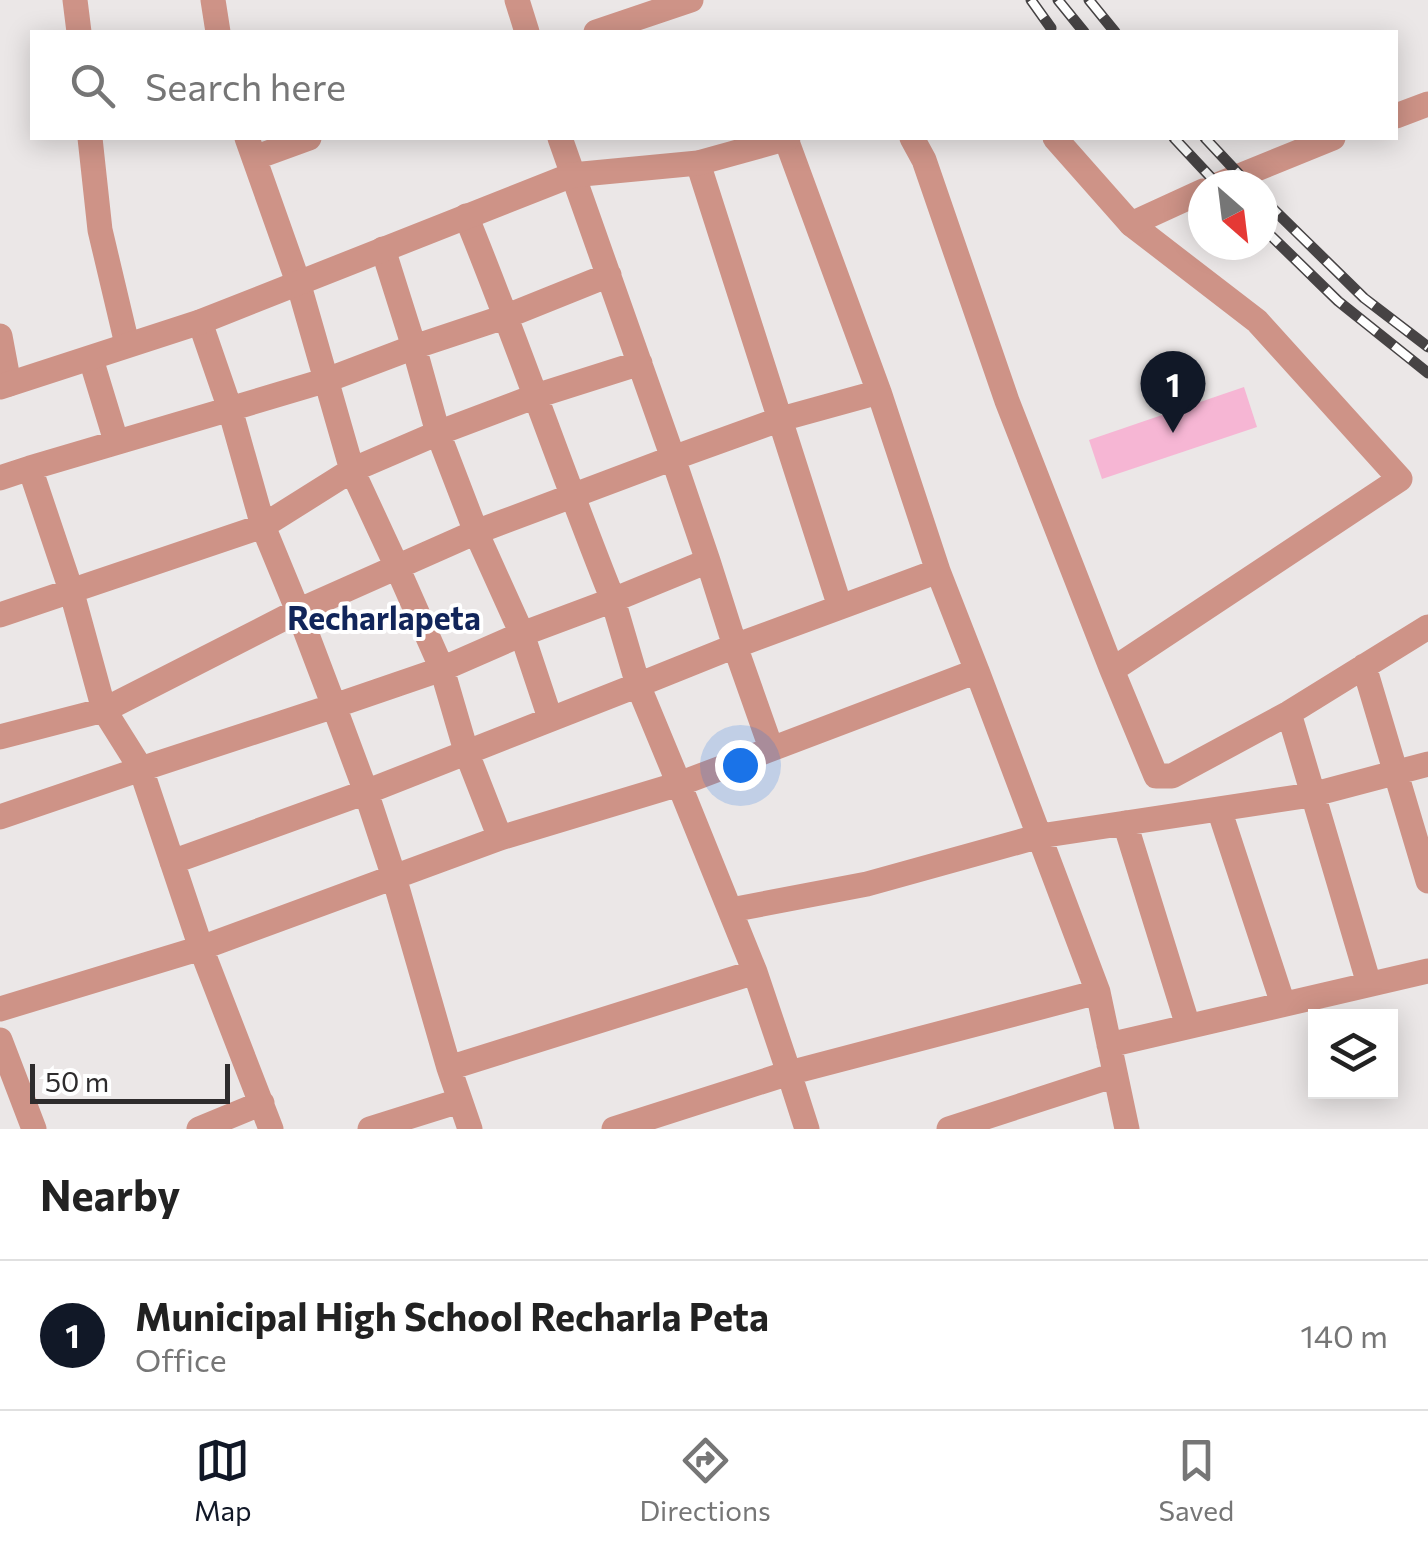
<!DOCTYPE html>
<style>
:root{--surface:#fff;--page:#f6f6f6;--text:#222;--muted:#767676;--line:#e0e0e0;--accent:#111827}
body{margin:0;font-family:Commissioner,sans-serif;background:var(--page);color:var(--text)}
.controls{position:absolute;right:30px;bottom:30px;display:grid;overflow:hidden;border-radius:0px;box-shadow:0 5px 25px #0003}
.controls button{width:90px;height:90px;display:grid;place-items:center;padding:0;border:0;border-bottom:2px solid var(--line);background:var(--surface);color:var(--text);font:50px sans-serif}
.compass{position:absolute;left:1188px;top:170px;width:90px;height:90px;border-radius:50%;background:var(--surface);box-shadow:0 5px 25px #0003;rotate:152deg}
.scale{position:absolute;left:30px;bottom:25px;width:200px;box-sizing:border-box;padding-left:10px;border:5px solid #2e2c2d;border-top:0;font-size:28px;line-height:35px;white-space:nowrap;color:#2e2c2d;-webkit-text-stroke:8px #fff;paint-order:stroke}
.you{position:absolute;left:740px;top:765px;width:35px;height:35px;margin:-25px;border:8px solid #fff;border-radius:50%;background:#1a73e8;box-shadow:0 0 0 15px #1a73e833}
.badge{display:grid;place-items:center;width:65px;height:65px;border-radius:50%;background:var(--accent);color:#fff;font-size:32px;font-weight:700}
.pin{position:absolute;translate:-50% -82px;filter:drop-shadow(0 2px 5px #0008)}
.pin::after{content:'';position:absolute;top:52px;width:35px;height:30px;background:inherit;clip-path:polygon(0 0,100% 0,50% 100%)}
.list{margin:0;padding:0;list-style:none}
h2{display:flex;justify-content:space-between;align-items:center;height:130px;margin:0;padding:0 40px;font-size:42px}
h2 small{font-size:32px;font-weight:400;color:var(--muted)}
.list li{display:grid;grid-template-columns:65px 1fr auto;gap:30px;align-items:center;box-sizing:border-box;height:150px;padding:0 40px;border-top:2px solid var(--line)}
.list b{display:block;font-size:38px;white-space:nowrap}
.list p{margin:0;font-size:32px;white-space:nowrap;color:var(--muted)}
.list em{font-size:32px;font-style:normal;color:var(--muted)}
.icon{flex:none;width:55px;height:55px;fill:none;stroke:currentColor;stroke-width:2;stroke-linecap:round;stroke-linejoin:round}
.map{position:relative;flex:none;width:1428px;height:1129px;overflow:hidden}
.search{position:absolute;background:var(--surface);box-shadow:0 5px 25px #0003;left:30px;right:30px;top:30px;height:110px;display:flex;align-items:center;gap:25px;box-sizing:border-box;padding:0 35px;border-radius:0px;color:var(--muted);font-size:38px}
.sheet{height:280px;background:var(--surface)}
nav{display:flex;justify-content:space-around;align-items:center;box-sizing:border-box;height:140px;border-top:2px solid var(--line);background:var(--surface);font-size:28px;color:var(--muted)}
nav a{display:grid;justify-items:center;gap:5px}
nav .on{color:var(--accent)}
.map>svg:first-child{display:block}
.building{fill:#f6b6d4}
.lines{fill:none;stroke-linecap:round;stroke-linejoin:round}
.minor{stroke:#ce9387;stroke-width:25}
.tertiary{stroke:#ce9387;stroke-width:25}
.rail-casing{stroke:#464344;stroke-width:11}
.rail{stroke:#fff;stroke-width:8;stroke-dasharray:22;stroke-linecap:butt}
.labels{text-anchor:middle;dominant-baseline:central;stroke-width:8;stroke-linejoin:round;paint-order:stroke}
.neighbourhood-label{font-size:32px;font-weight:bold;fill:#11255a;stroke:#fff}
</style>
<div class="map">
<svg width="1428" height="1129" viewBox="0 0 1428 1129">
<rect width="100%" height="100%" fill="#ebe7e7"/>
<path class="building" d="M1244 387 1257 427 1102 479 1089 440Z"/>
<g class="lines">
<path class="minor" d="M75 0 79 32
M213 0 218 32
M517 0 527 32
M596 32 691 0
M90 138 100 230 127 344
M560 138 673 458 781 419 879 392
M912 138 924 160 1007 401 1112 670
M786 139 879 392 938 571
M254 158 309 138
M698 163 840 607
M466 216C518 343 562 473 613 600L708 561 735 646 638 685 679 784 500 838 394 877 366 792 638 685 613 600 522 634 550 718
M1131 224 1257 321 1400 479 1112 670 1156 776H1172L1289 713
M200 322 230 409 30 468 72 593 104 710 141 769 334 706 298 611 397 567 352 470 298 282 247 138
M0 336 9 384
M91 359 116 441
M0 478 30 468
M0 615 263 526 230 409 327 380 414 347 383 249
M1364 666 1428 881
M0 737 104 710 298 611 263 526 352 470 438 433 536 396 640 363
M771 748 735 646 938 571 977 671
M1219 809 1283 1004
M0 817 141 769 201 948 0 1009
M1125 823 1188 1026
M500 838 466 751 442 669 522 634 476 532 673 458 708 561
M172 862 366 792 334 706 442 669 397 567 476 532 438 433 414 347 507 316 609 275
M731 910 867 884 1040 836 1311 795 1428 764
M1369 984 1289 713 1428 627
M0 1040 34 1129
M1109 1045 1428 971
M449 1068 755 972
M199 1129 262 1103
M271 1129 201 948 394 877 449 1068 470 1129
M370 1129 459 1101
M614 1129 789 1073 755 972 679 784 977 671 1098 992 1127 1129
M807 1129 789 1073 1098 992
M949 1129 1115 1075"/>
<path class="tertiary" d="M1396 116 1428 104
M1055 138 1131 224 1203 191
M1217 185 1333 138
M0 387 200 322 572 175 698 163 788 138"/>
<g class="rail-casing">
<path id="rail" d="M1031 0 1051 28
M1058 0 1084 32
M1089 0 1115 32
M1174 138 1218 185
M1205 138 1249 185
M1263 199 1364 298 1428 347
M1263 228 1338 301 1428 373"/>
</g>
<use href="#rail" class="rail"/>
</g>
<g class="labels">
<g class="neighbourhood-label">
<text x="384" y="617">Recharlapeta</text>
</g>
</g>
</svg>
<div class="controls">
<button><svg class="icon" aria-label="layers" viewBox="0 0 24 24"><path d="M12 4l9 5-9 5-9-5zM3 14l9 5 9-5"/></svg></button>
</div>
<svg class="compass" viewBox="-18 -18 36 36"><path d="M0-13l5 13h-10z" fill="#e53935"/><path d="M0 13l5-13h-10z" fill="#767676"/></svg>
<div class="scale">50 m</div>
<div class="you"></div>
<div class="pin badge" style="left:1173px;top:433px">1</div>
<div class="search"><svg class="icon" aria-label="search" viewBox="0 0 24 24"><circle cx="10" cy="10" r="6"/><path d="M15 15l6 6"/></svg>Search here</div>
</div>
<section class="sheet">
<h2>Nearby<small></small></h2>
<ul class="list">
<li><span class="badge">1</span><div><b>Municipal High School Recharla Peta</b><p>Office</p></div><em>140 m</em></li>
</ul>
</section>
<nav>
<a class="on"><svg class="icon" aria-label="map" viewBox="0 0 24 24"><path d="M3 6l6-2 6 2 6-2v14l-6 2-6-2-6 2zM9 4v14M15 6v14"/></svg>Map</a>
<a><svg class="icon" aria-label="directions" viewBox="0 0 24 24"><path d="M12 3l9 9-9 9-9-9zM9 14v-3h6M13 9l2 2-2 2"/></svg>Directions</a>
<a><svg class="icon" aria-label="saved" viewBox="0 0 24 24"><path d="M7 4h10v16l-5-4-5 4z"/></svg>Saved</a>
</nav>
